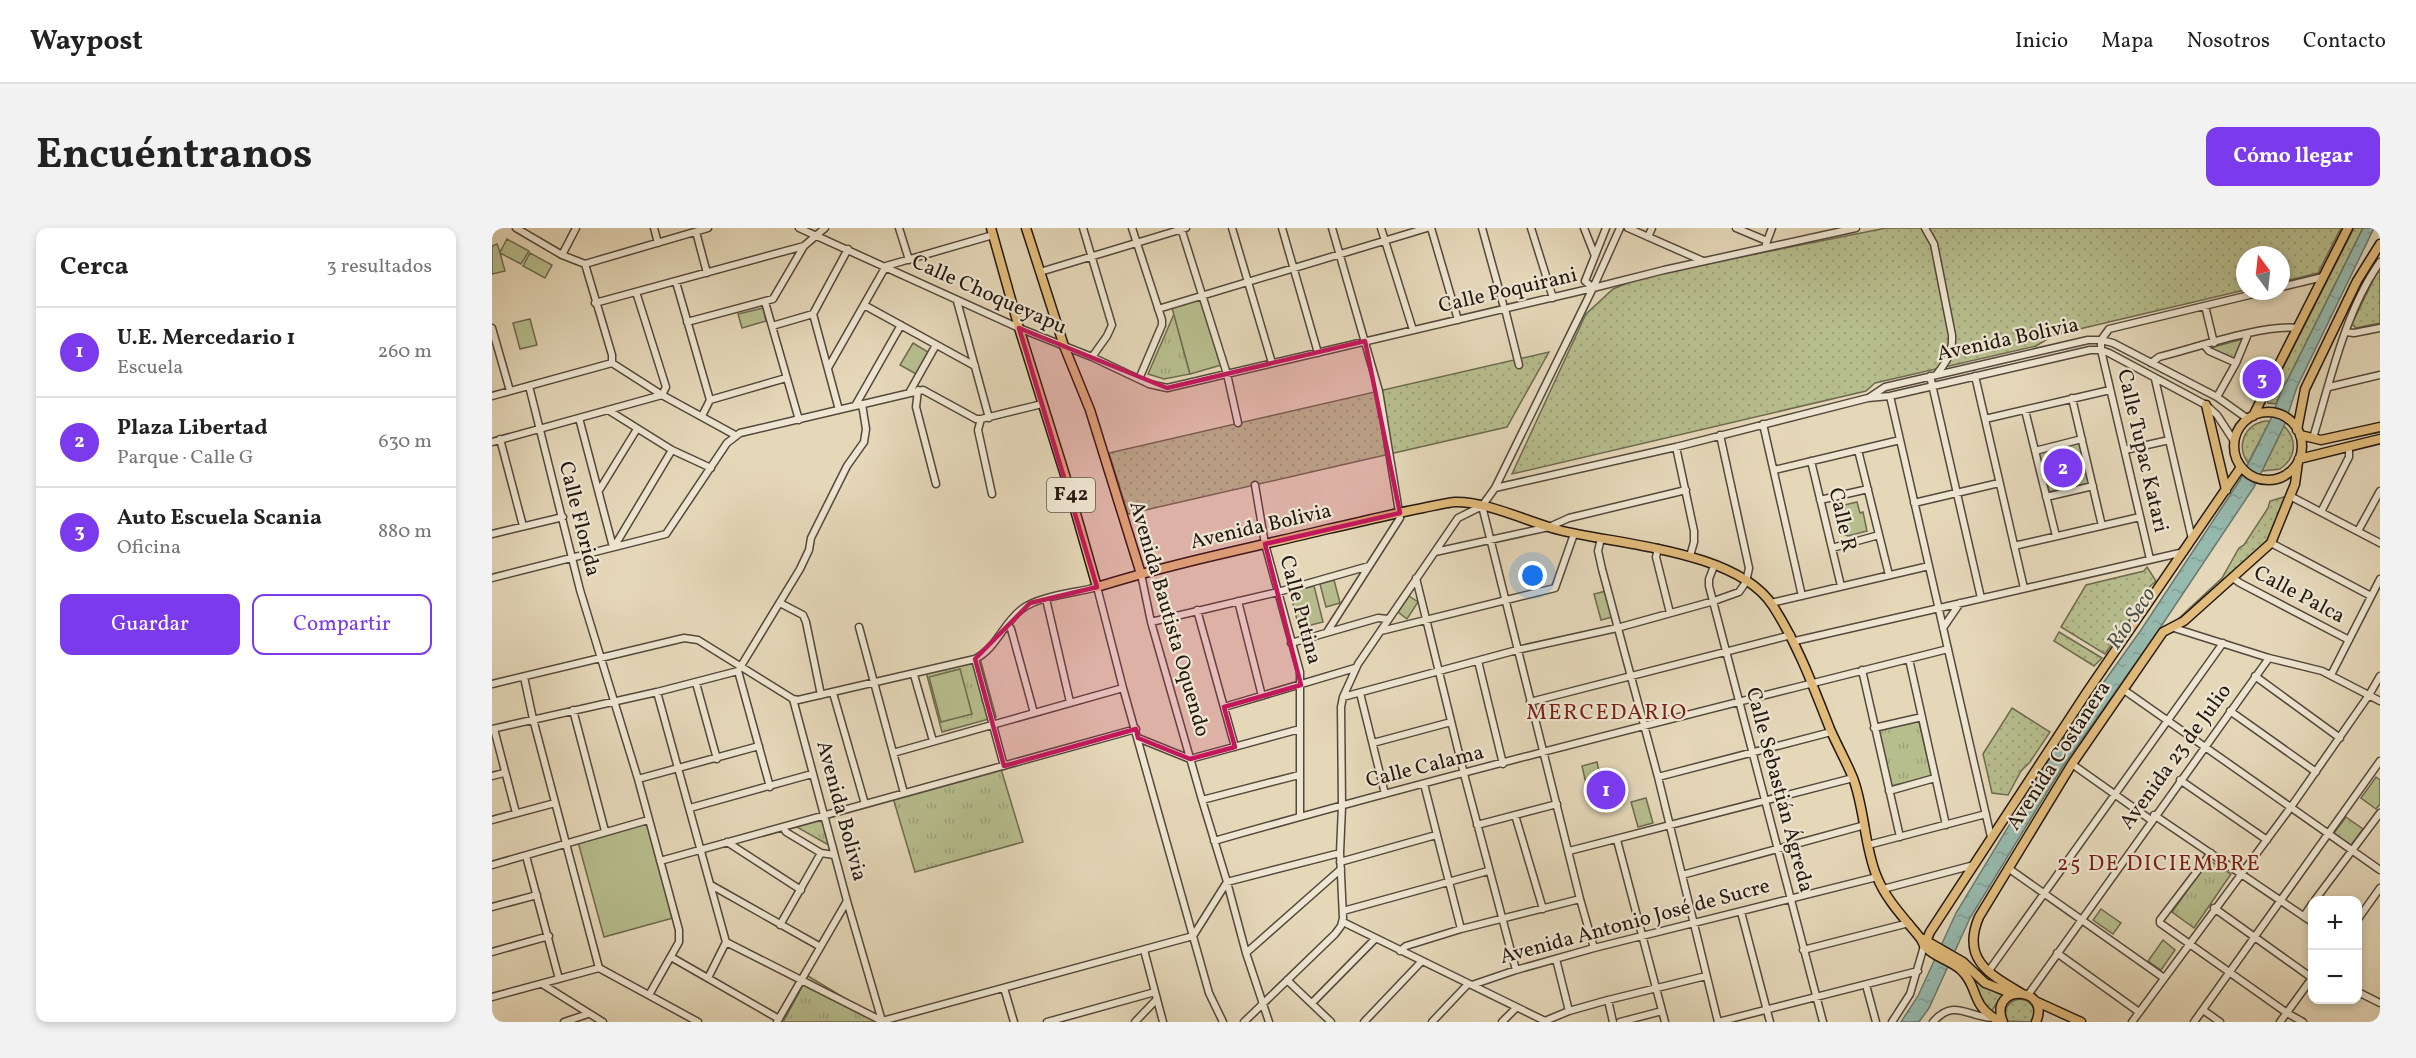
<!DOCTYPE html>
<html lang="es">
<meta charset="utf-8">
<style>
:root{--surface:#fff;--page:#f2f2f2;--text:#222;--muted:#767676;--line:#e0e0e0;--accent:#7c3aed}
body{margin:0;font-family:Vollkorn,serif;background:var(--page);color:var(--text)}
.controls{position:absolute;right:18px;bottom:18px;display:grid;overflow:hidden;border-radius:12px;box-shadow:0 3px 9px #0003}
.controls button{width:54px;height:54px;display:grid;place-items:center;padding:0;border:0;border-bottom:2px solid var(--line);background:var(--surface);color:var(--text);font:30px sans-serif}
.compass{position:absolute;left:1744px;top:18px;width:54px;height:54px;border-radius:50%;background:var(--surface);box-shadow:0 3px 9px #0003;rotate:345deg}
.you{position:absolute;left:1041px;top:348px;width:21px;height:21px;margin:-15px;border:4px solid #fff;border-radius:50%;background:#1a73e8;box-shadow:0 0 0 9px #1a73e833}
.badge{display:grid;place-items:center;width:39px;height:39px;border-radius:50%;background:var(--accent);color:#fff;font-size:20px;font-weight:700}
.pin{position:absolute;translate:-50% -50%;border:3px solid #fff;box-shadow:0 2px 6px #0006}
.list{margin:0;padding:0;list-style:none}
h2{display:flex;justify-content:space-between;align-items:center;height:78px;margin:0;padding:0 24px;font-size:26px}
h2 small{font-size:20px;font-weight:400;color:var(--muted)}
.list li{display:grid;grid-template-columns:39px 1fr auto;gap:18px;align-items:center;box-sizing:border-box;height:90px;padding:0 24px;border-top:2px solid var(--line)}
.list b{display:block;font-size:22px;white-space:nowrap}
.list p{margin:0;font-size:20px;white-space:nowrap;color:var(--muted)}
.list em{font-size:20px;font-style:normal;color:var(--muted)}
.actions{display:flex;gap:12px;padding:18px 24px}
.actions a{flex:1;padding:14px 0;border:2px solid var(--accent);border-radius:12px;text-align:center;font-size:21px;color:var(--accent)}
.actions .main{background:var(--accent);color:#fff}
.map{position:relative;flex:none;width:1888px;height:794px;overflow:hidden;border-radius:12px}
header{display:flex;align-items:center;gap:36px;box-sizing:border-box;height:84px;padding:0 30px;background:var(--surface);border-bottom:2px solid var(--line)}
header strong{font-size:28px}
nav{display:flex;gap:33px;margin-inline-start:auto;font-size:21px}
.intro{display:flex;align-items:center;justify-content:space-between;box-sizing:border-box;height:144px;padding:0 36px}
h1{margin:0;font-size:42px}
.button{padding:15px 27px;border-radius:12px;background:var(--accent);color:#fff;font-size:21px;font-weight:700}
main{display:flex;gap:36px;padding:0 36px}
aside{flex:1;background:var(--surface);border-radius:12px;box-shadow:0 3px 9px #0003}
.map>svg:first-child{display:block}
.grass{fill:url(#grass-dots);stroke:#6e6b50;stroke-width:1.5}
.park{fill:url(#park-tufts);stroke:#6e6b50;stroke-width:1.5}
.pitch{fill:#b7be8e;stroke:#6e6b50;stroke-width:1.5}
.water{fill:url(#water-ripples);stroke:#687970;stroke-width:1.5}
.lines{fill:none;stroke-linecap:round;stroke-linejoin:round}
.minor-casing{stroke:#54483b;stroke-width:9}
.major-casing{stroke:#241811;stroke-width:11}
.minor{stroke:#eee6d2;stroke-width:6}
.major{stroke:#e2bc7c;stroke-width:8}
.marked{fill:#c2185b;fill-opacity:0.2;stroke:#c2185b;stroke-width:4.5;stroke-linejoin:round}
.labels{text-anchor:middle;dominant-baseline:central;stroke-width:4.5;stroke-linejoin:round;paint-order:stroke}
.shield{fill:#eee6d2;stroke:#61564b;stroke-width:1.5}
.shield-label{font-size:20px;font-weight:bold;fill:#241811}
.street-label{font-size:21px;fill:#241811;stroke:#eee6d2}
.water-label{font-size:22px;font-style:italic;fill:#4c5148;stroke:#eee6d2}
.neighbourhood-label{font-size:22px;letter-spacing:1.5px;fill:#7a1f14;stroke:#eee6d2}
</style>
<header>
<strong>Waypost</strong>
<nav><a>Inicio</a><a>Mapa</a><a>Nosotros</a><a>Contacto</a></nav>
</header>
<div class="intro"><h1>Encuéntranos</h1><a class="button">Cómo llegar</a></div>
<main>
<aside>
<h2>Cerca<small>3 resultados</small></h2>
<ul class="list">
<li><span class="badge">1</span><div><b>U.E. Mercedario 1</b><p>Escuela</p></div><em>260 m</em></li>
<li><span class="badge">2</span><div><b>Plaza Libertad</b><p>Parque · Calle G</p></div><em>630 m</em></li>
<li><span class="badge">3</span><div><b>Auto Escuela Scania</b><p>Oficina</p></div><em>880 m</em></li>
</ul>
<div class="actions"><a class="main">Guardar</a><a>Compartir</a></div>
</aside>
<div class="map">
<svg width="1888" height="794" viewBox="0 0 1888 794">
<defs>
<pattern id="grass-dots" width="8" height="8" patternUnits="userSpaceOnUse" patternTransform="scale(1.5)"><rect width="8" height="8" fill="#b7be8e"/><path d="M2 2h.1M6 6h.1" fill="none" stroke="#9da379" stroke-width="1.8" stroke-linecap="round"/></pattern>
<pattern id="park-tufts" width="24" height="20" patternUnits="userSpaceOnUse" patternTransform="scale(1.5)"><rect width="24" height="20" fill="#b7be8e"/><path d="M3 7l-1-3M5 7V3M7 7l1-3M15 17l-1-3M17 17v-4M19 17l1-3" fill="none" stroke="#9da379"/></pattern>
<pattern id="water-ripples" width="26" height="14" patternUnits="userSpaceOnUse" patternTransform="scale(1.5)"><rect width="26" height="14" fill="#96baaf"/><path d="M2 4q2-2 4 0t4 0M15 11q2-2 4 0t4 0" fill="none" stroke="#819f96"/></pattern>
</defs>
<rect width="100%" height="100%" fill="#e5d8b9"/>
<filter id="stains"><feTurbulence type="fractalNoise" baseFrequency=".00333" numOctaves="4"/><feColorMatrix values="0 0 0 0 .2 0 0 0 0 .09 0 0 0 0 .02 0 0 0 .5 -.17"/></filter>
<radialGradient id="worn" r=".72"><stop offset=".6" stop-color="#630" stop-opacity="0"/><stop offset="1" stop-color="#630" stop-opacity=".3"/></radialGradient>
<path class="grass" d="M1394 0H1849L1826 45 1789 54V27H1753V62L1562 107 1544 118 1383 155 1374 163 1020 246 1094 86 1121 61 1153 48Z
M1862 0H1871L1795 153 1791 159 1784 176 1776 175 1775 171Z
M1885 44H1888V95L1864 100 1860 96Z
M1057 124 1015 199 636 286 617 225Z
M1773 193H1778L1756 235C1744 218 1752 197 1773 193Z
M1792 198C1806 212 1804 230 1788 241L1770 243Z
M1792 269 1793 271 1774 315 1686 391 1730 350 1747 320 1752 317 1776 280 1778 273Z
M1655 339 1664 353C1651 363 1647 377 1638 391 1630 403 1621 414 1613 426L1569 399 1594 357 1652 343Z
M1567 404 1610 430 1602 438 1562 413Z
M1520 480 1558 504 1538 534 1529 543 1516 567 1500 565 1491 526Z
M1479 747 1493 759 1510 767 1499 784 1491 775Z
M1527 771C1540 772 1546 782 1539 794L1515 793C1511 782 1515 774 1527 771Z"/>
<path class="park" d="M682 86 698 146 672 151 656 146Z
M1754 110 1742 133 1718 120Z
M1588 214 1598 257 1555 267 1545 224Z
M488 430 504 489 450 504 434 444Z
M1424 492 1427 494 1440 549 1398 558 1385 503 1387 500Z
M509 541 531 614 423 644 401 570Z
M332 589 340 619 303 598Z
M1854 589 1871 601 1859 617 1842 605Z
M1717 632 1739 646 1702 700 1680 684Z
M316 748 384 789 389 794H291Z"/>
<path class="pitch" d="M15 11 37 23 29 36 8 25 13 43 0 46V18L5 16 8 24Z
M38 25 60 37 53 50 31 38Z
M714 67 733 136 698 146 679 76Z
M271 80 274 93 250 100 246 86Z
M38 91 45 117 28 121 21 95Z
M421 115 436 124 424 146 408 137Z
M1578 243 1581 258 1557 264 1553 249Z
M1365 274 1368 285 1371 284 1375 303 1356 308 1351 306 1344 279Z
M842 352 848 375 834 379 828 356Z
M822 358 831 394 807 400 798 364Z
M1118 362 1124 388 1109 392 1102 366Z
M917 368 926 374 915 391 906 384Z
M468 441 480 486 449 494 437 449Z
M1105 534 1111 561 1096 564 1090 538Z
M1884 549 1888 552V576L1884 581 1869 570Z
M1154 570 1161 595 1146 599 1139 574Z
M156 595 181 690 112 709 86 614Z
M1609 681 1629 695 1621 706 1601 692Z
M1671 712 1683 722 1669 742 1656 733Z"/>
<path class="water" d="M1871 0H1882L1805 159 1792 198 1762 259 1662 409 1571 538 1478 690 1437 780 1427 794H1409L1426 768 1464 685 1559 528 1649 402 1748 252 1778 193 1791 159 1795 153Z"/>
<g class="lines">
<g class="minor-casing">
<path id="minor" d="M24 0 70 27 93 36 216 0
M162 0 166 15
M307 0 527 100 600 129 657 156 675 160 1101 60 1172 42 1364 0
M407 0 417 32
M591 0 620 97 615 108 600 129
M640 0 670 92V97L647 151
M689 0 735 146 746 195
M740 0 780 135
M790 0 826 125
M889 0 921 102
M939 0 966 92
M990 0 1011 76
M1039 0 1061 70
M1092 0 1103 28
M1136 0 1211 33
M1244 0 1275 13
M1433 0 1442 16 1460 107C1461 124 1455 133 1445 146
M204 4 215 45
M1156 9 1160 0
M1274 16 1280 0
M70 27 84 0
M548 44 694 0
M184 54 218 172 210 188
M1789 59 1831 49
M1101 60 1093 53 1114 0
M465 73 497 190
M273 74 307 192
M103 75 312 18 333 0
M372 77 483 138
M1713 78 1722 115
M666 81 935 0
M1013 81 1027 137
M195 94 281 71 312 18
M280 98 321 86
M0 100 18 163
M1854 104 1862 105 1888 100
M1713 118 1717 123 1744 135
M120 135 170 167 243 207
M1659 135 1667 129C1703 120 1771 96 1806 100
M336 140 394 38 501 7
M1438 148 1489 370
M1483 148 1532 360
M1663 151 1700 311
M37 158 88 362 146 551 187 702V714L157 767
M1837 159 1888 147
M426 162 424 179 444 256
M417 165 444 117
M0 168 120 135V127L93 36
M1398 168 1499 609
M1378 169 1393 159 1596 112H1609L1621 115 1725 169 1756 191
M1725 169 1744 135 1756 106
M1580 170 1610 298
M218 172 294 150
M363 178 409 97
M116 182 180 222 219 240
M347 182 321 86 356 21
M1533 182 1564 308
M87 190 121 319
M489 191 486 202 500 266
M1493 191 1618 162
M1271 196 1310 368
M1821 210C1838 154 1853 83 1888 34
M8 211 31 298
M0 214 170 167 174 159 144 64
M1184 219 1202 303V314L1198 328
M1366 222 1397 347
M1633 222 1677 212
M1543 223 1590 211
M1319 233 1349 358
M1282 242 1408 212
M763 257 773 316 808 444V589
M1003 260 1184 219 1376 170 1398 168 1598 122H1609L1617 125 1714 177 1725 187 1742 213
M108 261 145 201
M1798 268 1888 315
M1554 269 1601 258
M1328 272 1376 261
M1422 275 1507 255
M990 278 1088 671 1102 720
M1829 284 1857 229V218
M1866 303 1888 263
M0 306 71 289
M1109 310 1106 323 1110 341 1166 549 1226 794
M1779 315 1879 368
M1522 318 1648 289
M122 319 180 222
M1166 320 1164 329 1178 385
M1340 320 1387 307
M943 324 1057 299 1077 290 1194 262
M1658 331 1609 122V112L1617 101 1774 63
M1222 338 1217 351V358L1331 794
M649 346 659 394 710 572 735 654 754 725 777 794
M0 350 174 306 235 215 248 205 431 162 484 191H489L550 176
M924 350 972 546 1024 742
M1741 350 1748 355 1857 412
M554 371 578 474
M746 373 770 468
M288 375 311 387 314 394 329 467
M1279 375 1437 338
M705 382 743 519
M659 394 786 364 877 338
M516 397 519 401 542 485
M367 399 412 565
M1451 400 1468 375
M1682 400 1777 430 1830 443 1888 473
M889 403 1063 360 1082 306
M835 404 908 290 887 163 840 0
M1303 413 1692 324
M799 415 886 390 896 391
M483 431 512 538
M1417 431 1454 597
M986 433 1011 536
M1370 442 1408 609
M246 443 278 559
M422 447 441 513
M1839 447 1888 351
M1763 448 1848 510
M32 449 41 491 107 740
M204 455 225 531
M0 456 192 410 206 412 301 471 306 472 483 431C505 420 511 395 530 381 546 368 584 365 605 359L631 460 717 765 731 794
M1632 462 1888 642
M165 464 234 714 216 750
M341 465 373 576
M868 465 893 566
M851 469 1025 422 1125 400 1222 373 1247 364 1254 354 1257 340 1228 207
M1038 474 1299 407
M732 479 863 440
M81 482 113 603
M1738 483 1824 544
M1382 500 1430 489
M0 501 165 464 246 443 308 341 317 322 319 310 355 238 372 214 374 201 370 176
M2 501 24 585
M646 510 698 531 808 501
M881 515 959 494
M401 525 631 460
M1580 536 1659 592
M0 548 12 545
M1166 549 1339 504
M146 551 267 518
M1688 552 1775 612
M932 556 969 701
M1397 563 1443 550
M710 572 807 547
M198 580 320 546
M1023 587 1051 681
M1662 587 1820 694
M0 592 63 575
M985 597 1065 576
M291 599 294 604 329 625 342 627
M1125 612 1173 794
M722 613C965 544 1211 483 1456 421
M235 614 309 662
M1376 617 1494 586
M1077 623 1361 550
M1719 625 1668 692V695L1795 785 1811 794
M34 628 67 751
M168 633 644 501
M848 634 944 607
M0 637 156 592
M1516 640 1672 750
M1190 647 1373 597
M219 657 327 718
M1391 661 1482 637
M1823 672 1888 585
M355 673 390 793
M0 679 45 667
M1722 680 1820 750
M851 683 996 643
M1249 684 1278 794
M1812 688 1820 676
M1866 691 1888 660
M851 694 1055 794
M288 697 329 625
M234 714 390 793 701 708 735 654 848 625
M652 722 671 794
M1311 722 1417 695
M908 723 914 718 969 701 1088 671
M0 724 57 708
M754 725 849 641
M1565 725 1647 784
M179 729 287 791
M1064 731 1077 783
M1496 744 1731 415
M795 752 839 794
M50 756 111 794
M980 757 1024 742 1102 720 1385 649
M1374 757 1384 794
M512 760 522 794
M1866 764 1888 775
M1536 767 1777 430
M0 769 107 740 206 794
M1116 772 1121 794
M820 775 883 711
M1711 782 1728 794
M1053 793 1077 783 1116 772 1214 748
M72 794 96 786
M285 794 355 673 301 471
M555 794 663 764
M643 794 664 772
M752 794 843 706 849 698 851 690 848 625 850 578 849 479 851 469 866 436 966 290 990 278 1003 260 1101 60 1128 0
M872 794 929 734
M940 794 976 756
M1010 794 1024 780
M1128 794 1170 783
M1226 794 1426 743
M1400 794 1418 766 1432 718
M1441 794C1462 770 1476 789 1500 790
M1640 794 1799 579 1877 467 1888 448
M1702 794 1888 533
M1788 794 1820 750"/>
</g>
<g class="major-casing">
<path id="major" d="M499 0 527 100 573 247 605 359C681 335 759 320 836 301 868 294 899 286 931 280 941 278 953 275 963 274 993 273 1037 294 1067 302 1126 317 1245 322 1281 378 1306 417 1321 458 1338 501 1345 517 1354 533 1361 550 1373 582 1372 618 1385 649 1394 672 1414 692 1429 711 1436 729 1456 730 1469 742 1488 760 1477 778 1509 794
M534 0 572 118 598 182 649 346
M1714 177 1734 262
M1742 218a34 34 0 1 1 68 0a34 34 0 1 1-68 0Z
M1761 188 1856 0
M1805 202 1813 161 1865 53 1888 16
M1808 207 1829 212 1888 199
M1807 231 1888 211
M1431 711 1471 734 1493 755 1521 766
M1432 718 1438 704 1595 464 1749 239
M1529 765C1497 746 1469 731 1487 689L1580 536 1671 404 1692 393 1779 315 1803 256 1806 234
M1543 773 1589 794
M1511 794C1495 756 1560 757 1544 794"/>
</g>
<use href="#minor" class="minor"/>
<use href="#major" class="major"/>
</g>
<path class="marked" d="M527 100 675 160 873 113 908 285 773 316 809 457 732 479 743 519 698 531 646 510 644 501 512 538 483 431 538 375 605 359Z"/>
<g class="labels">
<rect class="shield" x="555" y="250" width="48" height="34" rx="4.5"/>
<g class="shield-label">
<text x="579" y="267">F42</text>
</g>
<g class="street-label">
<text transform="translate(1016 63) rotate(-13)">Calle Poquirani</text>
<text transform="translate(497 67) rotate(24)">Calle Choqueyapu</text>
<text transform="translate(1516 112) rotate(-12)">Avenida Bolivia</text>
<text transform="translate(1650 223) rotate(77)">Calle Tupac Katari</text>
<text transform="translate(87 291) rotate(76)">Calle Florida</text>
<text transform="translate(1350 292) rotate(77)">Calle R</text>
<text transform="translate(769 299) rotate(-13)">Avenida Bolivia</text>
<text transform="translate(1807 367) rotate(28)">Calle Palca</text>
<text transform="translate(808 382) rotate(75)">Calle Putina</text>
<text transform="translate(677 391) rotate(74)">Avenida Bautista Oquendo</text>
<text transform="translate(1567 528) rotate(-57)">Avenida Costanera</text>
<text transform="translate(1684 529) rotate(-54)">Avenida 23 de Julio</text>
<text transform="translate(933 539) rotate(-14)">Calle Calama</text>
<text transform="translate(1287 562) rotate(75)">Calle Sebastián Ágreda</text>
<text transform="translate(349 583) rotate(75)">Avenida Bolivia</text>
<text transform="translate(1143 694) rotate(-15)">Avenida Antonio José de Sucre</text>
</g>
<g class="water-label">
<text transform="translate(1640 391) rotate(-56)">Río Seco</text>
</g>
<g class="neighbourhood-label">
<text x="1115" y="485">MERCEDARIO</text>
<text x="1667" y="636">25 DE DICIEMBRE</text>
</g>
</g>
<rect width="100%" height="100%" filter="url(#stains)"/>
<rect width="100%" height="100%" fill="url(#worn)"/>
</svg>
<div class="controls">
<button>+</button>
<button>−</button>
</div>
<svg class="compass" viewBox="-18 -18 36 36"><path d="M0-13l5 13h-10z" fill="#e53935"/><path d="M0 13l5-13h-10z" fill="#767676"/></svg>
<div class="you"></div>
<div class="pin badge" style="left:1114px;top:562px">1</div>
<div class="pin badge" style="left:1571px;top:240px">2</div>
<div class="pin badge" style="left:1770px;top:151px">3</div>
</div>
</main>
